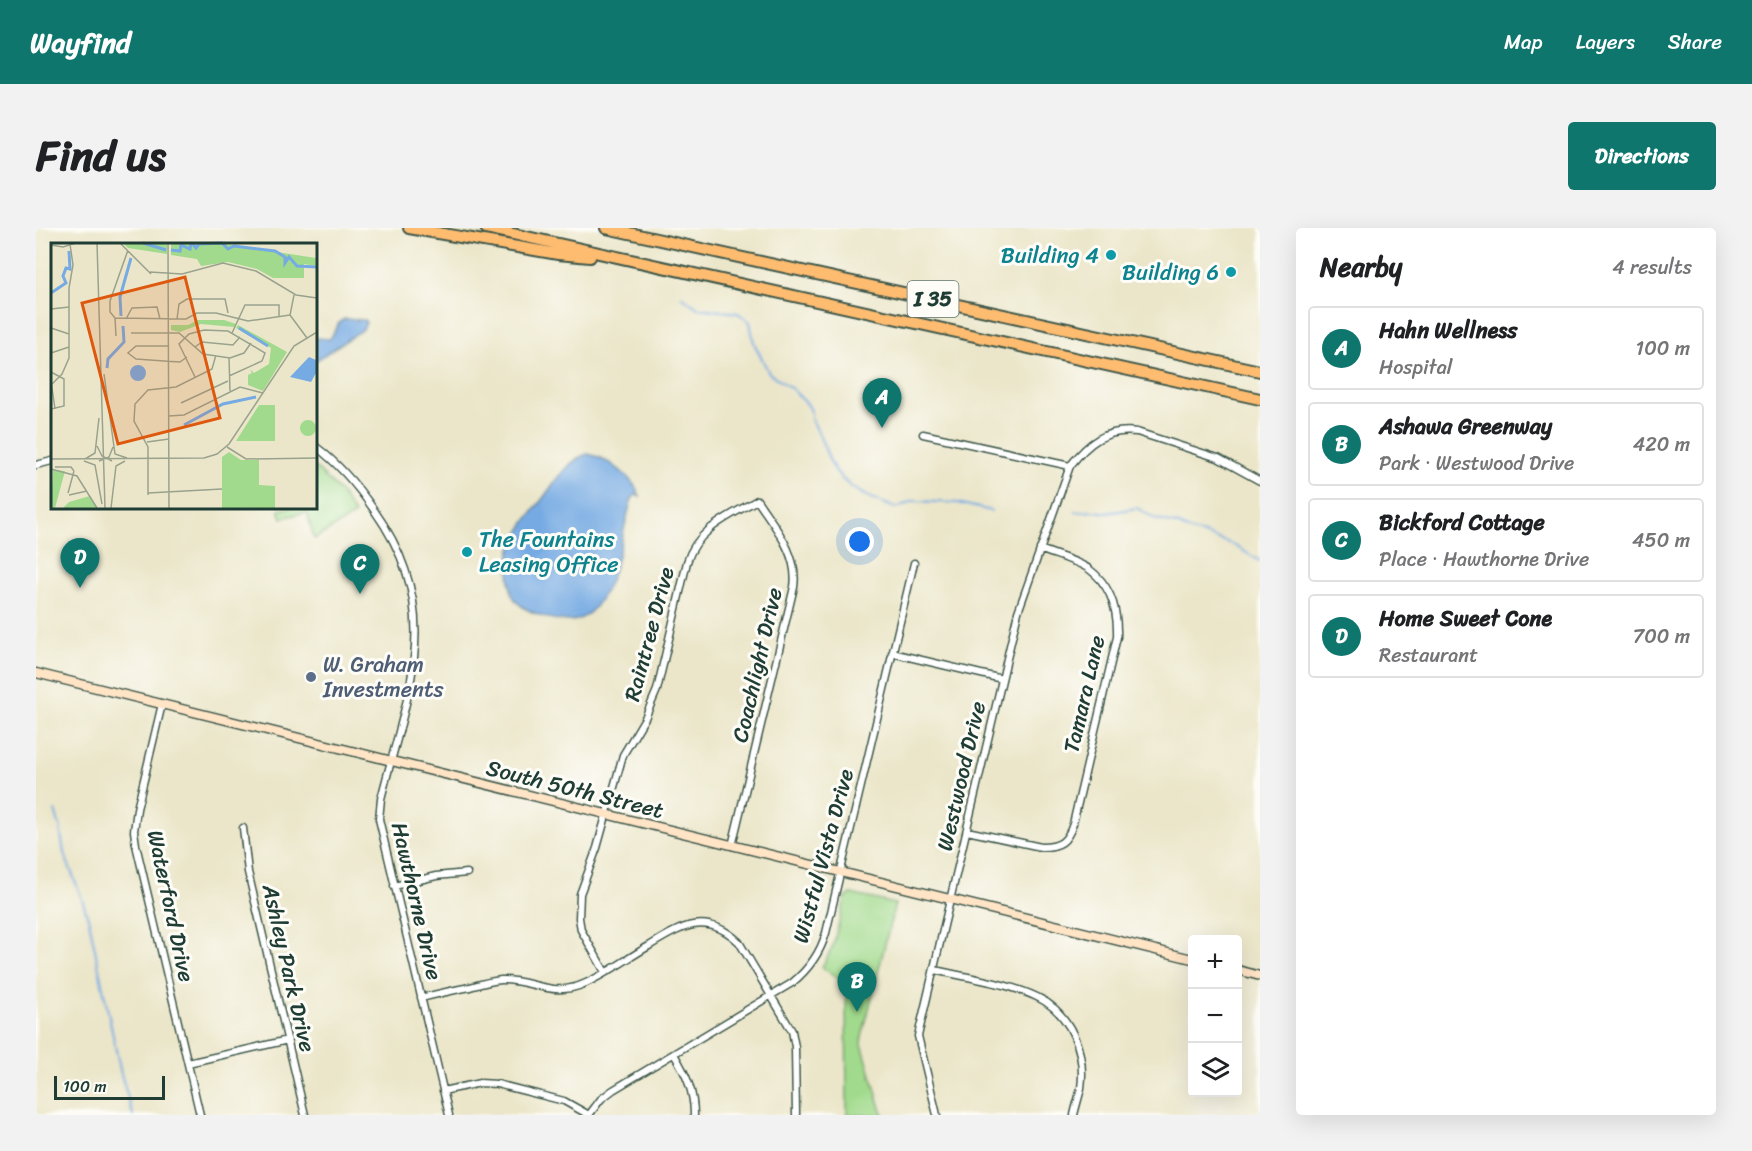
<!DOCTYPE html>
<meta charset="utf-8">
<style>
:root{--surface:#fff;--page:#f2f2f2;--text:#202124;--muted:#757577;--line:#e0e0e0;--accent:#0f766e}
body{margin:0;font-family:Sriracha,sans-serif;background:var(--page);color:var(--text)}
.controls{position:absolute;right:18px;bottom:18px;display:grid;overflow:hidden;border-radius:6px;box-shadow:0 6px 24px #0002}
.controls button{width:54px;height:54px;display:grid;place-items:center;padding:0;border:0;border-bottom:2px solid var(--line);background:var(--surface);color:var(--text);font:30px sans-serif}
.scale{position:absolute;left:18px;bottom:15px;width:111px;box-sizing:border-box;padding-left:6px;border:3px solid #1f3d34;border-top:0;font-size:16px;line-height:21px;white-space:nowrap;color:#1f3d34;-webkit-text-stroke:4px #fdfcf7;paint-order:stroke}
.you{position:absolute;left:824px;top:314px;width:21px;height:21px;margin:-15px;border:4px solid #fff;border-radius:50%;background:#1a73e8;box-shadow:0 0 0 9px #1a73e833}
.badge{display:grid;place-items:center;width:39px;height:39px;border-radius:50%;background:var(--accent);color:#fff;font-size:20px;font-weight:700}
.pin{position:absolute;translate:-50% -50px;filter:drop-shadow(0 2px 3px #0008)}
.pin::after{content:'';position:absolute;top:32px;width:21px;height:18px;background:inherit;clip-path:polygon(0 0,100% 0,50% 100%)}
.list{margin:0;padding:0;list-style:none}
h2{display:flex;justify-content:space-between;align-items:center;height:78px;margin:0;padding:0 24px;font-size:26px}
h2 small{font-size:20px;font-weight:400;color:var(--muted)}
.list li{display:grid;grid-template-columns:39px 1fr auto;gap:18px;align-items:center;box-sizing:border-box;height:84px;margin:0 12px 12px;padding:0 12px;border:2px solid var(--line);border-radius:6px}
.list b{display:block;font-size:22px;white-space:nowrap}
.list p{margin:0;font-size:20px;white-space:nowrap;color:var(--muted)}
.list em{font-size:20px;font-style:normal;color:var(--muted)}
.icon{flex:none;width:33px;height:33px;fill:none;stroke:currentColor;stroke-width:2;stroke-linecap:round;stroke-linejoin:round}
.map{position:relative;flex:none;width:1224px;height:887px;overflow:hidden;border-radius:6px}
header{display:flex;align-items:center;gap:36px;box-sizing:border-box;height:84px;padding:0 30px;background:var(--accent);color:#fff}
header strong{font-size:28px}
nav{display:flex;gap:33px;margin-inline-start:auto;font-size:21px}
.intro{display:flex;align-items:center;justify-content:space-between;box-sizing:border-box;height:144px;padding:0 36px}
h1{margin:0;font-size:42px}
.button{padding:15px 27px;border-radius:6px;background:var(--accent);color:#fff;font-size:21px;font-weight:700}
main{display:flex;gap:36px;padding:0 36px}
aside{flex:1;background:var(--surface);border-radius:6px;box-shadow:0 6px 24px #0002}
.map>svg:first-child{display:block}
.green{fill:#a1da8c;stroke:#608c60;stroke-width:1.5}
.water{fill:#76aae3;stroke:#4a748c;stroke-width:1.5}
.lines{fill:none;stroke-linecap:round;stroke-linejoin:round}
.stream{stroke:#76aae3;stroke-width:2}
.minor-casing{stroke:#3e564a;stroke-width:9}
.secondary-casing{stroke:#3e564a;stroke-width:11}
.motorway-casing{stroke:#3e564a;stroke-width:14}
.minor{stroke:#fff;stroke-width:6}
.secondary{stroke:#ffe4c6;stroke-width:8}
.motorway{stroke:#febc70;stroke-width:10}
.culture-dot{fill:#0f9aa8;stroke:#fdfcf7;stroke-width:2}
.service-dot{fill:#5c6f8a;stroke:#fdfcf7;stroke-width:2}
.labels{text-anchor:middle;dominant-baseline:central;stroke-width:6;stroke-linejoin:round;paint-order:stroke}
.shield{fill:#fdfcf7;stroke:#62766e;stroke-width:1.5}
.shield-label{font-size:21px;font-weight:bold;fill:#1f3d34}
.culture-label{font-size:22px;fill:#0d838f;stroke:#fdfcf7;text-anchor:end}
.street-label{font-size:22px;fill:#1f3d34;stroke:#fdfcf7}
.service-label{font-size:22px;fill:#4e5e75;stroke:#fdfcf7;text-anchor:start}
.inset-river{fill:none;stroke:#76aae3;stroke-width:3}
.inset-road{fill:none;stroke:#99a28d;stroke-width:1.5}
.view{fill:#de580e;fill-opacity:0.15;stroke:#de580e;stroke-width:3}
.inset-edge{fill:none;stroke:#1f3d34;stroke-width:3}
</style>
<header>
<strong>Wayfind</strong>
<nav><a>Map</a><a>Layers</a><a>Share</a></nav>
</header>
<div class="intro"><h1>Find us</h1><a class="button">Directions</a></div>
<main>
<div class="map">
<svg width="1224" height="887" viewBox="0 0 1224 887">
<rect width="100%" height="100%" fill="#fdfcf7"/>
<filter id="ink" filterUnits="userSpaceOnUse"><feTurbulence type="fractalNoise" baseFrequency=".0167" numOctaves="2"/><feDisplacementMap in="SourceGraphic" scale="12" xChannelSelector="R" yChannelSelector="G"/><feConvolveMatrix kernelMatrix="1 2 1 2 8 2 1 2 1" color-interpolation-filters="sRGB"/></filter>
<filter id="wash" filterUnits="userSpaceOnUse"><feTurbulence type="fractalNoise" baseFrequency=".008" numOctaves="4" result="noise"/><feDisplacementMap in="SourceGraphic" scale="24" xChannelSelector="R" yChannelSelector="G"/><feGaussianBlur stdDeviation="1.35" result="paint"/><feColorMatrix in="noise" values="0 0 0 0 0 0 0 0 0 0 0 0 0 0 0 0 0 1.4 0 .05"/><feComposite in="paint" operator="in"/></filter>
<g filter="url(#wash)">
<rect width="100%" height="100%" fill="#ebe6c9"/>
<path class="green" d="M279 239 305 265 319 287 278 311 271 284 246 290 243 282 256 279H279Z
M815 666 859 676 825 813 847 887H811L810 756 786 739 797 718 809 671Z"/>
<path class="water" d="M308 91 329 92 330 95 327 101 279 133V110L294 111 303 95Z
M552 226C573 231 596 248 604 268L599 267 596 271C586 301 584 335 569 363 563 375 554 388 541 392 525 396 487 385 478 370 473 363 472 334 474 325 478 306 498 283 510 266 519 253 536 229 552 226Z"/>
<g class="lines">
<path class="stream" d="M645 68 662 80 702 85 714 94 718 115 733 145 756 161 772 177 775 183V190C783 204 788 219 794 233 807 261 833 270 860 280L877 273H880L922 275 955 283
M1040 284 1058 283 1071 285 1101 280 1119 291 1143 297 1155 303 1168 306 1196 316 1224 333
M19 583 24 599 28 625 45 668 53 693 85 846 97 887"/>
</g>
</g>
<g filter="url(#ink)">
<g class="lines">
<g class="minor-casing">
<path id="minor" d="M887 206 1034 238
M279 218C303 236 321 257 338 282 410 383 372 463 345 571L343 591 413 887
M0 237 16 233
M856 425 966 451
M126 476 101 581 98 603 100 617 164 887
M207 600 212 644 269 887
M931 603 1005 619C1024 619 1031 614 1037 596L1081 409C1082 383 1076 358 1053 341 1042 333 1018 327 1004 321
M358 658 400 648 431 645
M898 742C930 749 971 755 1001 769 1035 785 1050 825 1045 860 1043 869 1040 878 1038 887
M569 744 545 702 543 690 544 666 561 620 587 527 609 490 621 462 651 334C661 301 694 288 721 272 738 298 763 326 758 359L696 618
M385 770C401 766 418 762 434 759 444 756 455 753 465 752 497 751 516 771 550 755 572 745 592 730 613 718 646 698 670 683 703 714L756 803 759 819 760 887
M638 826C650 846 658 863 658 887
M152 835 252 812
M407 863 444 855 461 856 528 873 553 887
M553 887 565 871 577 862 756 755C773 741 784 726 790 705L878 335
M901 887 882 808 982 384 1034 238C1052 215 1070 200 1101 204L1182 230 1224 253"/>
</g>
<g class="secondary-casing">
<path id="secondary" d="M0 445 1156 731
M1202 742 1224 748"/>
</g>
<g class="motorway-casing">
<path id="motorway" d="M373 0 522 26 554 29
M450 0 1224 171
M570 0 1224 143"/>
</g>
<use href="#minor" class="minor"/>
<use href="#secondary" class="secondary"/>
<use href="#motorway" class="motorway"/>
</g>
</g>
<g class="culture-dot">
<circle cx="1075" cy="27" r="6"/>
<circle cx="1195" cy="44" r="6"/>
<circle cx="431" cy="324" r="6"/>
</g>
<circle class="service-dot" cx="275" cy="449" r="6"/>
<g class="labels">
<rect class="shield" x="871.5" y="53" width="51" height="36" rx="4.5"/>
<g class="shield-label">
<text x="897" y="71">I 35</text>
</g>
<g class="culture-label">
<text x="1063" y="27">Building 4</text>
<text x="1183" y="44">Building 6</text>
<text x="443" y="311" text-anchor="start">The Fountains<tspan x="443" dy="25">Leasing Office</tspan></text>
</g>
<g class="street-label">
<text transform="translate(613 406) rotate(-75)">Raintree Drive</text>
<text transform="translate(721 437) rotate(-77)">Coachlight Drive</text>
<text transform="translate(1048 466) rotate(-77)">Tamara Lane</text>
<text transform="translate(925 548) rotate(-77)">Westwood Drive</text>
<text transform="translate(539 561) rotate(14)">South 50th Street</text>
<text transform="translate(787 628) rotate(-75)">Wistful Vista Drive</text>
<text transform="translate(381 673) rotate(77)">Hawthorne Drive</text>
<text transform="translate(135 678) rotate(78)">Waterford Drive</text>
<text transform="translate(253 740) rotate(77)">Ashley Park Drive</text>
</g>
<g class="service-label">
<text x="287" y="436">W. Graham<tspan x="287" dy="25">Investments</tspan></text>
</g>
</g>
<g transform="translate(15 15)">
<rect width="266" height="266" fill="#ebe6c9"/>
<path d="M72 0H116V11L77 5ZM120 0H167L265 15V23L253 21V35H222L206 26 177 19 150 23 146 16 120 12ZM147 77H173L185 81 183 84 150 81 129 89 120 87V82H137ZM187 82 236 109 212 148 197 142V132L201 130 199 126 203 130 218 121 220 105 185 85ZM208 162H224V198H185ZM249 185a8 8 0 1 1 16 0a8 8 0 1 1-16 0ZM178 209 190 217H208V242L224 243V265H171V214ZM2 227 14 228 4 265H0ZM39 253 46 265H12L18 259Z" fill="#a1da8c"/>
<path d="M258 114 265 117V130L260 139 239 134ZM79 130a8 8 0 1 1 16 0a8 8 0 1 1-16 0Z" fill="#76aae3"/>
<path class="inset-river" d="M92 0 115 7M141 0 145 5 148 1 171 0 177 6 183 3 224 8 234 14V20L238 14 246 23 266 24M120 7 129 8 130 2 139 6 140 0M0 50 15 40 12 33 15 25 19 26 18 8M70 73 69 54 80 15M188 85 217 103M56 125 57 116 73 99 72 83M133 182 172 161 205 154"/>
<path class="inset-road" d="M46 0 54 265M69 0 100 31M117 0 118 265M0 2 12 4 25 0M77 7 59 58V69L64 75 135 76 146 70H165L197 78 239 72M99 29 131 31 172 20 205 28 245 52 266 55M243 52 239 72 256 95M0 66 18 64M64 75 65 93M75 76 81 65 106 64 109 76M126 76 128 61 136 56H174L177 70M0 85 18 91M80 90H128L152 111 179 115 193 110 200 100M181 90 194 62H228V74M117 103H85L77 110 85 116 113 118 129 119 136 114M144 104 151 99 182 102 189 94M0 110 18 104M178 115 179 148M0 129 13 136V163L0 166M53 131 64 211 76 215M144 134 128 101 138 91 153 87 177 88 214 110 211 118 178 133M0 138 4 166M0 142 11 131 18 115V45L22 22 19 1M130 160 177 138M118 173 133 172 189 144 212 150M96 199 118 196M46 203 51 213 61 218M176 204 195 216 266 215M0 216 153 215 166 211 178 201 243 103 266 89M34 216 44 210 48 175M33 218 44 222 51 261M48 218 58 214 62 204M4 224H20L23 228M0 226 26 233 46 265M17 250 23 228M97 250 171 246M18 252 36 248M97 252V204L83 178 84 161 97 147 125 144 161 126 165 112M60 265 65 223 74 218"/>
<path class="view" d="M134 34 169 175 67 201 31 60Z"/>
<rect width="266" height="266" class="inset-edge"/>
</g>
</svg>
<div class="controls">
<button>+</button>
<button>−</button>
<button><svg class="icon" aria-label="layers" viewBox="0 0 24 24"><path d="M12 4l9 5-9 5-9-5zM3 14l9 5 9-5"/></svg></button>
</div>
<div class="scale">100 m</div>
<div class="you"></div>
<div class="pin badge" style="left:846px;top:200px">A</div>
<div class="pin badge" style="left:821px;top:784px">B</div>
<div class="pin badge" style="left:324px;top:366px">C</div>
<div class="pin badge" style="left:44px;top:360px">D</div>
</div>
<aside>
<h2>Nearby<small>4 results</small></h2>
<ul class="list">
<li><span class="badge">A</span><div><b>Hahn Wellness</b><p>Hospital</p></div><em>100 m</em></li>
<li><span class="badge">B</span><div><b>Ashawa Greenway</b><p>Park · Westwood Drive</p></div><em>420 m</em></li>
<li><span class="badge">C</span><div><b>Bickford Cottage</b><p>Place · Hawthorne Drive</p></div><em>450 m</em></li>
<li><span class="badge">D</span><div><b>Home Sweet Cone</b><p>Restaurant</p></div><em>700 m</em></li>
</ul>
</aside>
</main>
